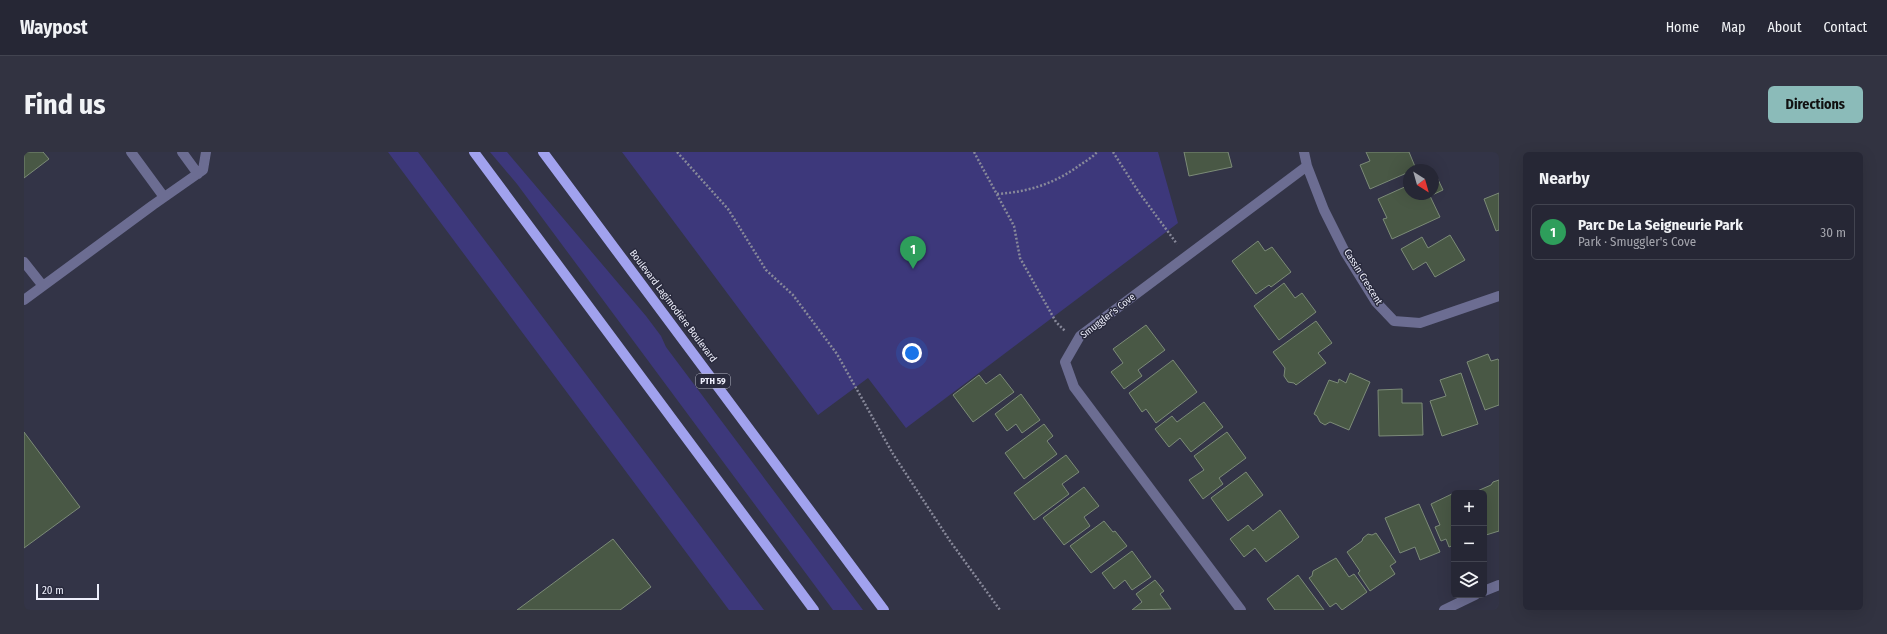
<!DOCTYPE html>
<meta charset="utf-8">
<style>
:root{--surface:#262735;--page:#323341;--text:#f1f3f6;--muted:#a4a5ad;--line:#424450;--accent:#8bbbb9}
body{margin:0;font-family:"Fira Sans Condensed",sans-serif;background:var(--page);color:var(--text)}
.controls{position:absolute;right:12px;bottom:12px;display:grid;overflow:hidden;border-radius:6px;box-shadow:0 4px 16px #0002}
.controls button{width:36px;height:36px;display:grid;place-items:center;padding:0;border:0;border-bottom:1px solid var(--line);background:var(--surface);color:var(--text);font:20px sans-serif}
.compass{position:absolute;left:1379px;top:12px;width:36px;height:36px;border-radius:50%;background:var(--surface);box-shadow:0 4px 16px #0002;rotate:143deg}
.scale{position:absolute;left:12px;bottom:10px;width:63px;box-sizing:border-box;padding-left:4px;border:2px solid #edeefb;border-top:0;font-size:11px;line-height:14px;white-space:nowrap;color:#edeefb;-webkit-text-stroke:3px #292a3d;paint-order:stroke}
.you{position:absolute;left:888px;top:201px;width:14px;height:14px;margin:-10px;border:3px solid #fff;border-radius:50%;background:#1a73e8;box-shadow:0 0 0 6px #1a73e833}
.badge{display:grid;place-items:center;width:26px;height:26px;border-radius:50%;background:var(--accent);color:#fff;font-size:13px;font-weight:700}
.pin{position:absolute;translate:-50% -33px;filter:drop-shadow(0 1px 2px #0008)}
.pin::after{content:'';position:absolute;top:21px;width:14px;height:12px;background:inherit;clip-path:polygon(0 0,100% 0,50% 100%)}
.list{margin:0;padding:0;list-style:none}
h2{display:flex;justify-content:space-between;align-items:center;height:52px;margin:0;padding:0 16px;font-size:17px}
h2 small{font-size:13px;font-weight:400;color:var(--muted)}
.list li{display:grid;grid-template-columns:26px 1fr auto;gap:12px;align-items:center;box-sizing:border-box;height:56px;margin:0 8px 8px;padding:0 8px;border:1px solid var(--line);border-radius:6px}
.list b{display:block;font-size:15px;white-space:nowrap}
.list p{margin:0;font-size:13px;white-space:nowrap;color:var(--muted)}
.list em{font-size:13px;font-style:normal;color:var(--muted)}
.icon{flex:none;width:22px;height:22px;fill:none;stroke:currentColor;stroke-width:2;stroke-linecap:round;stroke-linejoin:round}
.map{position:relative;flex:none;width:1475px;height:458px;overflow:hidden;border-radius:6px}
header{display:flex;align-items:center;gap:24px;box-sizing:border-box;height:56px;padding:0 20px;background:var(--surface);border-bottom:1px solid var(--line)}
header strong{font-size:19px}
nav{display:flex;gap:22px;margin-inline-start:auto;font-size:14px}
.intro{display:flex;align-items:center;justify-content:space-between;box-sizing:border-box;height:96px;padding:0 24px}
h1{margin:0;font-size:28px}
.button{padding:10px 18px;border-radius:6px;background:var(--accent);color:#111;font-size:14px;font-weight:700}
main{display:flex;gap:24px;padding:0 24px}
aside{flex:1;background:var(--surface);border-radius:6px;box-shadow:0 4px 16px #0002}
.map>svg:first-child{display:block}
.green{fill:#3d387b}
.building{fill:#495845;stroke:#7c8b78}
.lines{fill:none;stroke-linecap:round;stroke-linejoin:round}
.path{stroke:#88899a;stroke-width:2.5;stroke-dasharray:2 2;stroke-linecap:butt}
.service{stroke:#6c6d92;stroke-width:10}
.minor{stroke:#6c6d92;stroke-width:10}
.primary{stroke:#a1a2ee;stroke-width:10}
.labels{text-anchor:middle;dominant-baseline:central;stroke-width:3;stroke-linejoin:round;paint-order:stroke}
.shield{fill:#292a3d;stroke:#b2b3c2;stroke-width:1}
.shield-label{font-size:9px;font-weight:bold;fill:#edeefb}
.street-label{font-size:10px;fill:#edeefb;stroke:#292a3d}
</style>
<header>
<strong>Waypost</strong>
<nav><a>Home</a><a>Map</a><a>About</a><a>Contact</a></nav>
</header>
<div class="intro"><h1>Find us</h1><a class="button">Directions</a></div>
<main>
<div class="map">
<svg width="1475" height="458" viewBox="0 0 1475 458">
<rect width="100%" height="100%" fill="#333447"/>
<path class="green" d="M364 0H394L740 458H705Z
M466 0H483L622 164 637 184 642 195 839 458H809L493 32Z
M598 0H1134L1154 71 882 276 844 226 794 263Z"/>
<path class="building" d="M0 0H19L25 7 0 26Z
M1160 0H1204L1208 15 1165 24Z
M1342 0H1385L1392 17 1385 18V20L1346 37 1336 13 1346 9Z
M1411 21 1419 38 1406 44 1416 65 1368 87 1359 67 1363 66 1354 47 1385 33V42H1409V22Z
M1475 41V78L1472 79 1460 47Z
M1426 83 1441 108 1411 125 1402 110 1389 118 1377 97 1398 85 1404 96Z
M1234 89 1241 99 1248 95 1267 120 1247 135 1245 133 1232 142 1208 109Z
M1260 131 1271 146 1278 141 1292 160 1255 188 1230 154Z
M1292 169 1308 191 1294 201 1302 211 1272 233 1270 231 1264 230 1260 224 1261 216 1249 200Z
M1122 173 1141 198 1114 218 1118 224 1100 237 1087 220 1099 211 1089 197Z
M1464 202 1467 209 1474 207 1475 209V253L1461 258 1443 210Z
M1149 208 1173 240 1132 271 1122 257 1118 260 1105 241Z
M1326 221 1346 230 1325 278 1306 270 1301 273 1296 270 1293 264 1290 262 1305 228 1314 231 1315 227 1322 231Z
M1437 221 1454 272 1418 284 1406 249 1422 244 1416 228Z
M976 222 990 240 949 270 929 243 955 223 962 232Z
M1378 237V251H1398L1399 283 1355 284 1354 238Z
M997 242 1016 268 998 281 992 272 983 279 971 262Z
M1180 250 1199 275 1167 300 1156 286 1145 295 1131 277 1148 264 1153 270Z
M1020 272 1029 284 1023 289 1033 302 1000 327 981 301Z
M0 280 56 355 0 396Z
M1203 280 1222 306 1195 326 1199 332 1179 347 1165 328 1180 318 1170 304Z
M1042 303 1055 320 1038 332 1045 342 1010 368 990 341Z
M1222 320 1239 343 1204 369 1187 346Z
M1475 328V379L1462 383 1460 377V341L1451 340 1467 333 1469 330Z
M1060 335 1075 354 1060 365 1066 374 1040 393 1019 366Z
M1430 341V393L1425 395 1422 387 1417 389 1411 375 1416 373 1407 352Z
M1395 352 1416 400 1396 408 1391 395 1376 401 1361 366Z
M1256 358 1275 385 1242 410 1231 396 1220 405 1206 387 1224 373 1229 379Z
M1080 369 1089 380 1091 379 1103 394 1067 421 1046 394Z
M1352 381 1372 410 1366 414 1371 422 1346 439 1334 421 1336 419 1323 400 1338 389 1339 386 1344 382 1348 383Z
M589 387 627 435 596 458H493Z
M1108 399 1127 425 1108 438 1101 428 1090 437 1078 421Z
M1312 406 1325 425 1330 422 1343 440 1318 458 1312 451 1306 455 1285 426 1288 424 1289 419Z
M1274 423 1300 458H1251L1243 447Z
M1131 428 1140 439 1136 442 1147 457 1108 458 1118 450 1112 442Z"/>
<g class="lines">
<path class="path" d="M653 0 704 57 742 118 769 143 813 202 869 302 926 389 976 458
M950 0 990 74 996 106 1032 170 1041 179
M1089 0 1114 39 1153 92
M973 42C1004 40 1030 32 1056 13 1062 9 1069 5 1073 0"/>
<path class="service" d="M107 0 140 45
M158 0 174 22
M0 110 19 134
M0 148 129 53 179 18 182 0"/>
<path class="minor" d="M1280 0 1283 14 1300 58 1321 100 1352 150 1370 169 1396 171 1475 144
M1460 439 1475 433
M1217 458 1050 235 1041 210 1056 184 1283 14
M1420 458 1451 443"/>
<path class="primary" d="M450 0 790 458
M519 0 860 458"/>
</g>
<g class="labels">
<rect class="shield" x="672" y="222" width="34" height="14" rx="3"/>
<g class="shield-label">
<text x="689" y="229">PTH 59</text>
</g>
<g class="street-label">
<text transform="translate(1339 125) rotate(58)">Cassin Crescent</text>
<text transform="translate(649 154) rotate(53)">Boulevard Lagimodière Boulevard</text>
<text transform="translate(1084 164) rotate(-38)">Smuggler's Cove</text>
</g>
</g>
</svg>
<div class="controls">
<button>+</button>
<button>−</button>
<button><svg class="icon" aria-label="layers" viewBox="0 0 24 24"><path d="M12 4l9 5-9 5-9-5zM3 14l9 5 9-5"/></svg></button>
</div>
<svg class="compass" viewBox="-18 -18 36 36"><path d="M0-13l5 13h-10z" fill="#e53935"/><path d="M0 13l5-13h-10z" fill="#a4a5ad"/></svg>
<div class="scale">20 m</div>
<div class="you"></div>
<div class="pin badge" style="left:889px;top:117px;background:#2e9e5b">1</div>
</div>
<aside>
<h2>Nearby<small></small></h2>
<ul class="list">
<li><span class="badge" style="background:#2e9e5b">1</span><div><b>Parc De La Seigneurie Park</b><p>Park · Smuggler's Cove</p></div><em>30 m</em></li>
</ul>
</aside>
</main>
